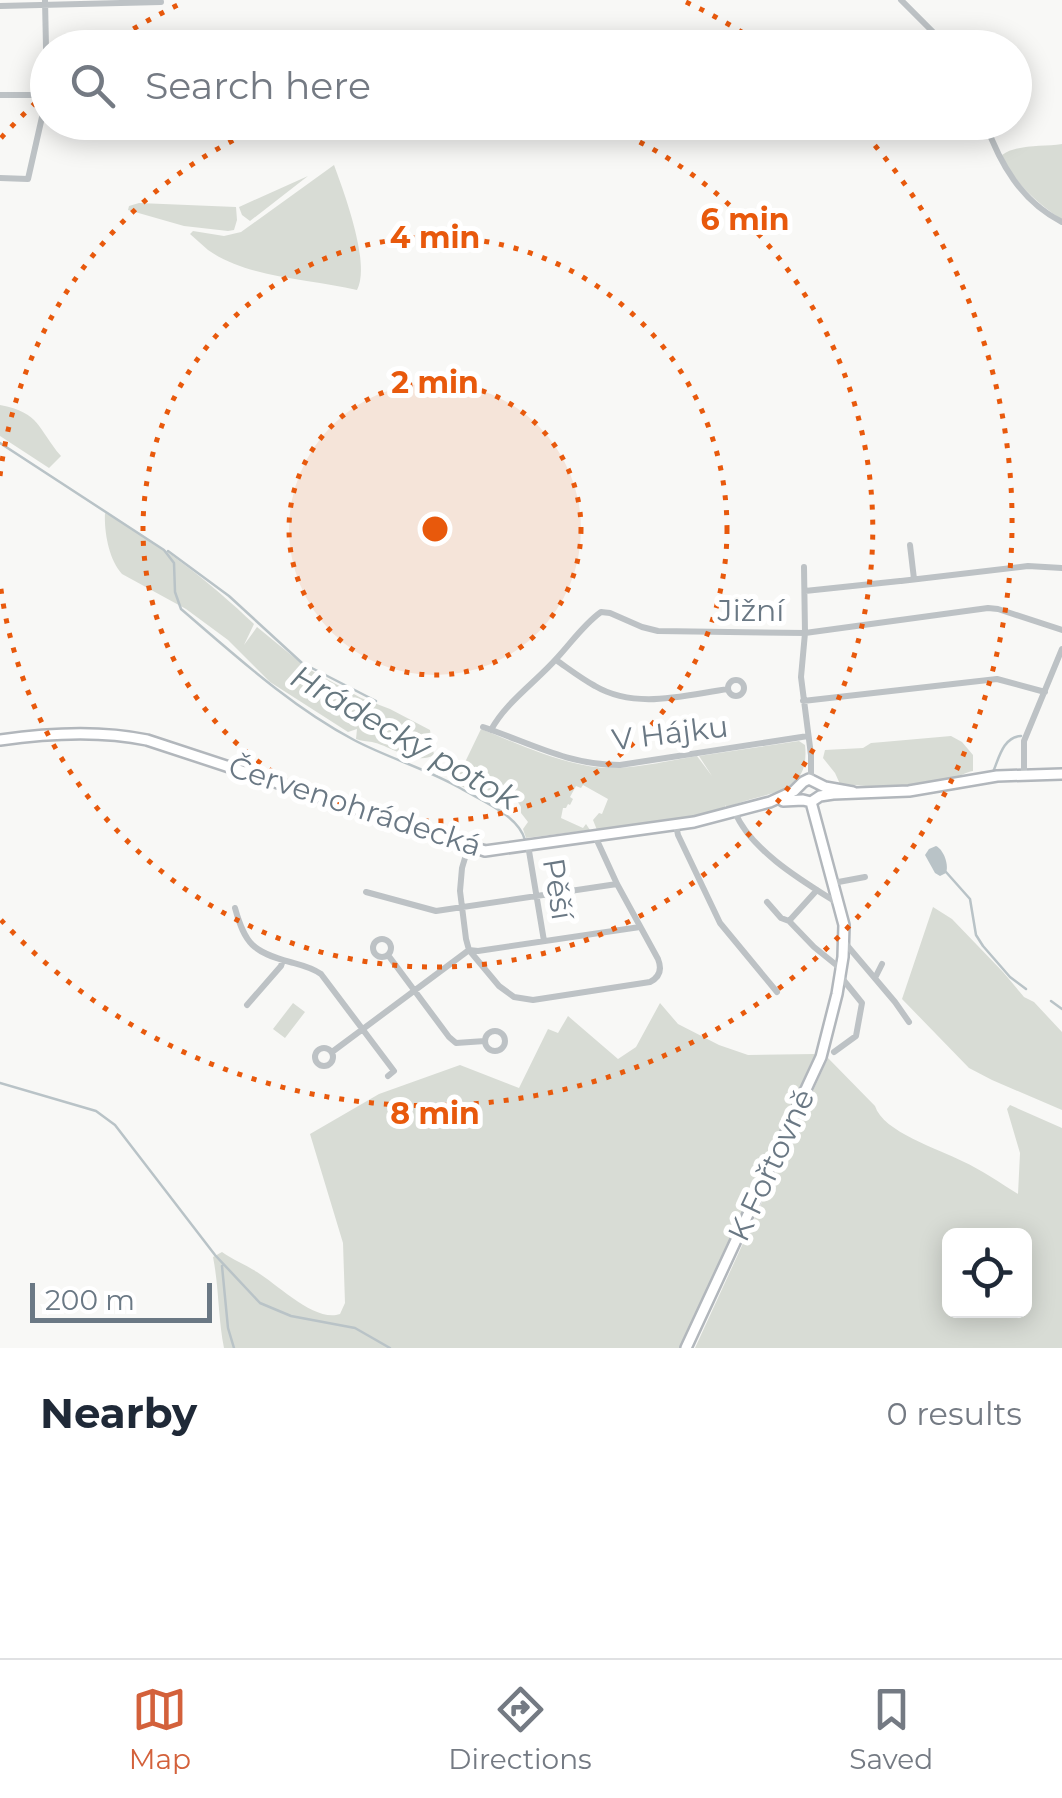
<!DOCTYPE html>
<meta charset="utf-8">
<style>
:root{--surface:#fff;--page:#f2f2f3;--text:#1f2937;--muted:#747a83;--line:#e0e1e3;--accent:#d3613b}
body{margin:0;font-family:Montserrat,sans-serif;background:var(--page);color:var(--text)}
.controls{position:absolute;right:30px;bottom:30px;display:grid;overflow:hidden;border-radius:15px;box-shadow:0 5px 25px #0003}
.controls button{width:90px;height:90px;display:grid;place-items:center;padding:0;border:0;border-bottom:2px solid var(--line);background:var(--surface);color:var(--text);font:50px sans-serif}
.scale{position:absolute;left:30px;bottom:25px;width:182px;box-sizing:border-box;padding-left:10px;border:5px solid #6a7884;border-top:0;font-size:28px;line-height:35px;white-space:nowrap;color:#6a7884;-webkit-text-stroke:8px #fff;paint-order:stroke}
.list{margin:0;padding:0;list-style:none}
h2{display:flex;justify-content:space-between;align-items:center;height:130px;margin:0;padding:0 40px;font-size:42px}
h2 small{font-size:32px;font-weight:400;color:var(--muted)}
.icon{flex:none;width:55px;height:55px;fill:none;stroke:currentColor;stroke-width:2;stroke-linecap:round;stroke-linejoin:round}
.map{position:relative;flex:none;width:1062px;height:1348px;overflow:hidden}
.search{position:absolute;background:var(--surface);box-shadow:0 5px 25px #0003;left:30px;right:30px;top:30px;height:110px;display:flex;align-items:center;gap:25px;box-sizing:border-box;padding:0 35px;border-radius:55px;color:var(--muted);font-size:38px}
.sheet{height:310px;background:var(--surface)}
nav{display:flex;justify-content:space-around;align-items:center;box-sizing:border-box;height:140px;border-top:2px solid var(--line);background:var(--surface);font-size:28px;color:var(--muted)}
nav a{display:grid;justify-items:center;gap:5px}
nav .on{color:var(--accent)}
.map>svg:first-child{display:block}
.green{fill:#d8dcd5;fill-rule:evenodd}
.water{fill:#b9c3c7}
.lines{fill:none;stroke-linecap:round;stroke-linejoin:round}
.stream{stroke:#b9c3c7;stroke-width:2.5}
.secondary-casing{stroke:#b2b7bc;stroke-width:14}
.street{stroke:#bdc2c5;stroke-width:6}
.secondary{stroke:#fff;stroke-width:9}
.ring{fill:none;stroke:#e8590c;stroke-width:5;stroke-dasharray:5 10}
.labels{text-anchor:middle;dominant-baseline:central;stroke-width:10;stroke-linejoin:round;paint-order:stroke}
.street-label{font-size:30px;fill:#6a7884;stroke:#fff}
.water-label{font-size:32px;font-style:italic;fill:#66777f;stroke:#fff}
.centre{fill:#e8590c;stroke:#fff;stroke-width:5}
.ring-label{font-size:30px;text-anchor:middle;font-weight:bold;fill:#e8590c;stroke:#fff;stroke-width:10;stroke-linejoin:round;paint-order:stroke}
</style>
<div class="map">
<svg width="1062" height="1348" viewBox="0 0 1062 1348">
<rect width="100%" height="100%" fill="#f8f8f6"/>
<path class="green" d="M1062 144V220C1037 203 1014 183 1002 155 1017 144 1043 147 1062 144Z
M334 165C344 192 371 264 357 290 311 279 247 278 208 250 202 245 196 239 190 234L193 231 224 236 241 232Z
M308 176 250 221 242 215 239 207Z
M139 203 236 207 237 220 234 230 228 231 184 226 128 210 129 206Z
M0 405C41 413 37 428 61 456L49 468 0 436Z
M105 513C159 542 210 582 254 624L244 645 257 627 307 668 361 698 390 709 430 730 434 755C415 766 391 746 372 742 367 741 361 741 356 739L357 729 348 732 270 682 228 640 186 609 122 574C109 560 104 532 105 513Z
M481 729C521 745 566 767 610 768 638 768 668 761 697 756L712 776 699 756 799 741 805 745C811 799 762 790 727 808L725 805V809L721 810V813L661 824 597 830 593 820 599 813 602 814 608 799 583 785 581 788 576 786 570 797 573 799 570 805 568 804 566 808H563L561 818 583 828 586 824 590 830 526 838 523 829 528 822 521 813V807L516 799 486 798 455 783Z
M951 736 962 742 973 755V771C966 772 958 777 951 779 916 790 876 787 840 784L835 773 823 758 825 750 863 748 871 743 883 742Z
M933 907 952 919 1003 972 1024 997 1034 1002 1062 1032V1110L992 1080 969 1068 902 999Z
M293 1003 305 1012 285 1038 273 1029Z
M660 1003 678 1024 719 1045 748 1055 815 1054 681 1348H224C218 1318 219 1287 213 1257L222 1252C233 1260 246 1265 257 1272 278 1285 316 1323 340 1314L345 1303 343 1243 310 1134 379 1094 460 1065 519 1088 548 1029 558 1033 568 1016 618 1059 636 1047Z
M828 1058 875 1106C883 1132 939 1149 962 1161 982 1170 1000 1183 1018 1194L1020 1153 1007 1109 1010 1105 1062 1128V1348H695ZM950 1236H1024V1310H950Z"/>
<path class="water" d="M936 846C944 850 949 865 946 873L940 876 935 873 925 855 929 849Z"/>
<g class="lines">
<path class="stream" d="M0 443 164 550 174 563 175 592 181 609C236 656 290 706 354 740 388 758 427 769 460 788 482 801 518 815 525 840H528
M168 551 229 596 302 663 376 701
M993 772C999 758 1003 737 1021 736
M946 872 970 899 976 935 983 946 1010 977 1026 989
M1051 1001 1062 1009
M0 1083 96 1111 115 1125 215 1255 260 1303 291 1316 355 1328 390 1348
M222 1266 228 1328 234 1348"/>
<g class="secondary-casing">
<path id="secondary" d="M0 740C48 733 100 730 147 740L485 851 694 822 770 802 794 791 803 782 809 779 825 787 853 792
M783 801 803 800 811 802 820 796 833 794 909 791 997 776 1062 774
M686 1348 821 1057 837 994 843 957 844 925 811 802"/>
</g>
<path class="street" d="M901 0 949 48
M0 6 161 2
M0 95H48
M985 122C1000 164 1021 201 1062 222
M0 178 28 179 47 95 45 0
M910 545 914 579
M804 567 805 633 801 677 811 755V779
M901 581 1028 566 1062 568
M805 591 900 581
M556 660C569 669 582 679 595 686 636 710 685 695 728 689
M728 688a8 8 0 1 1 16 0a8 8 0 1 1-16 0Z
M803 701 997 679 1045 692
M483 727C530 743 568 765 620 765L808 736
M491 730C506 702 536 682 557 658 571 643 584 624 601 612L610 613 642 627 658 631 805 633 988 608 998 609 1062 630
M1024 775V741L1062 649
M735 812C750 850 804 882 836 902
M676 825 678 835 720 923 777 992
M528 845 544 941
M468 848 462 868 460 891 466 939 469 950 499 986 514 997 533 1000 650 982C660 977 662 969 658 959L617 884 595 836
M833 883 865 877
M817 890 789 921 814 947 840 968
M366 892 436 911 617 884
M767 902 781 918 789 921
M235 908C245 944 253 952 290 962 301 965 311 967 321 974L394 1071 388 1076
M373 948a9 9 0 1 1 18 0a9 9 0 1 1-18 0Z
M845 943 895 1002 909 1022
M388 955 449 1037 456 1043 485 1041
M875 978 882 964
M247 1005 281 966 283 960
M485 1041a10 10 0 1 1 20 0a10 10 0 1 1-20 0Z
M315 1057a9 9 0 1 1 18 0a9 9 0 1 1-18 0Z
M332 1052 469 950 478 951 640 927
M834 1052 856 1036 862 1003 841 977"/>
<use href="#secondary" class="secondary"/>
</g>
<circle cx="435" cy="529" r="146" fill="#e8590c" fill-opacity=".12"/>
<g class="ring">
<circle cx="435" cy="529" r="146"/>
<circle cx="435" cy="529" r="292"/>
<path d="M0 476A438 438 0 0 1 271 123M599 123A438 438 0 1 1 0 582"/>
<path d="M1 138A584 584 0 0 1 44 95M108 45A584 584 0 0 1 184 2M686 2A584 584 0 0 1 762 45M855 123A584 584 0 1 1 1 920"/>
</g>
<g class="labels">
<g class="street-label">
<text x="751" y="610">Jižní</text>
<text transform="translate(670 733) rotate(-7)">V Hájku</text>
<text transform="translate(355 806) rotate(18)">Červenohrádecká</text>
<text transform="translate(558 889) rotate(81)">Pěší</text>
<text transform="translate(771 1165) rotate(-65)">K Fořtovně</text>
</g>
<g class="water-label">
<text transform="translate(405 737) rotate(30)">Hrádecký potok</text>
</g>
</g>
<circle cx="435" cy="529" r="15" class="centre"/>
<g class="ring-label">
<text x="745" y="230">6 min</text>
<text x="435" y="248">4 min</text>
<text x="435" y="393">2 min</text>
<text x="435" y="1124">8 min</text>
</g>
</svg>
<div class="controls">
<button><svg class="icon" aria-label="locate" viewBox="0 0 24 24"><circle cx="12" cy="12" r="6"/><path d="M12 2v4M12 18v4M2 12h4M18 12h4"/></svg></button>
</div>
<div class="scale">200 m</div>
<div class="search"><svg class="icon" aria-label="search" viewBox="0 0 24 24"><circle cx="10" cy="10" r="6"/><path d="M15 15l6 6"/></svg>Search here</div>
</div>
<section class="sheet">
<h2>Nearby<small>0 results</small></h2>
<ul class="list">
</ul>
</section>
<nav>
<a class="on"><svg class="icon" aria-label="map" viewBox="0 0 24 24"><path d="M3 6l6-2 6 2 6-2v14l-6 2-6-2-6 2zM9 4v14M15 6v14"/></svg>Map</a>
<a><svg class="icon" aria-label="directions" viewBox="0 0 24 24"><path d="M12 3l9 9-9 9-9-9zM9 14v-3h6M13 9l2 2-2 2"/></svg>Directions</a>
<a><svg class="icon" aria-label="saved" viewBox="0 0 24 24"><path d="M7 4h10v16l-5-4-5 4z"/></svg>Saved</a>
</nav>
